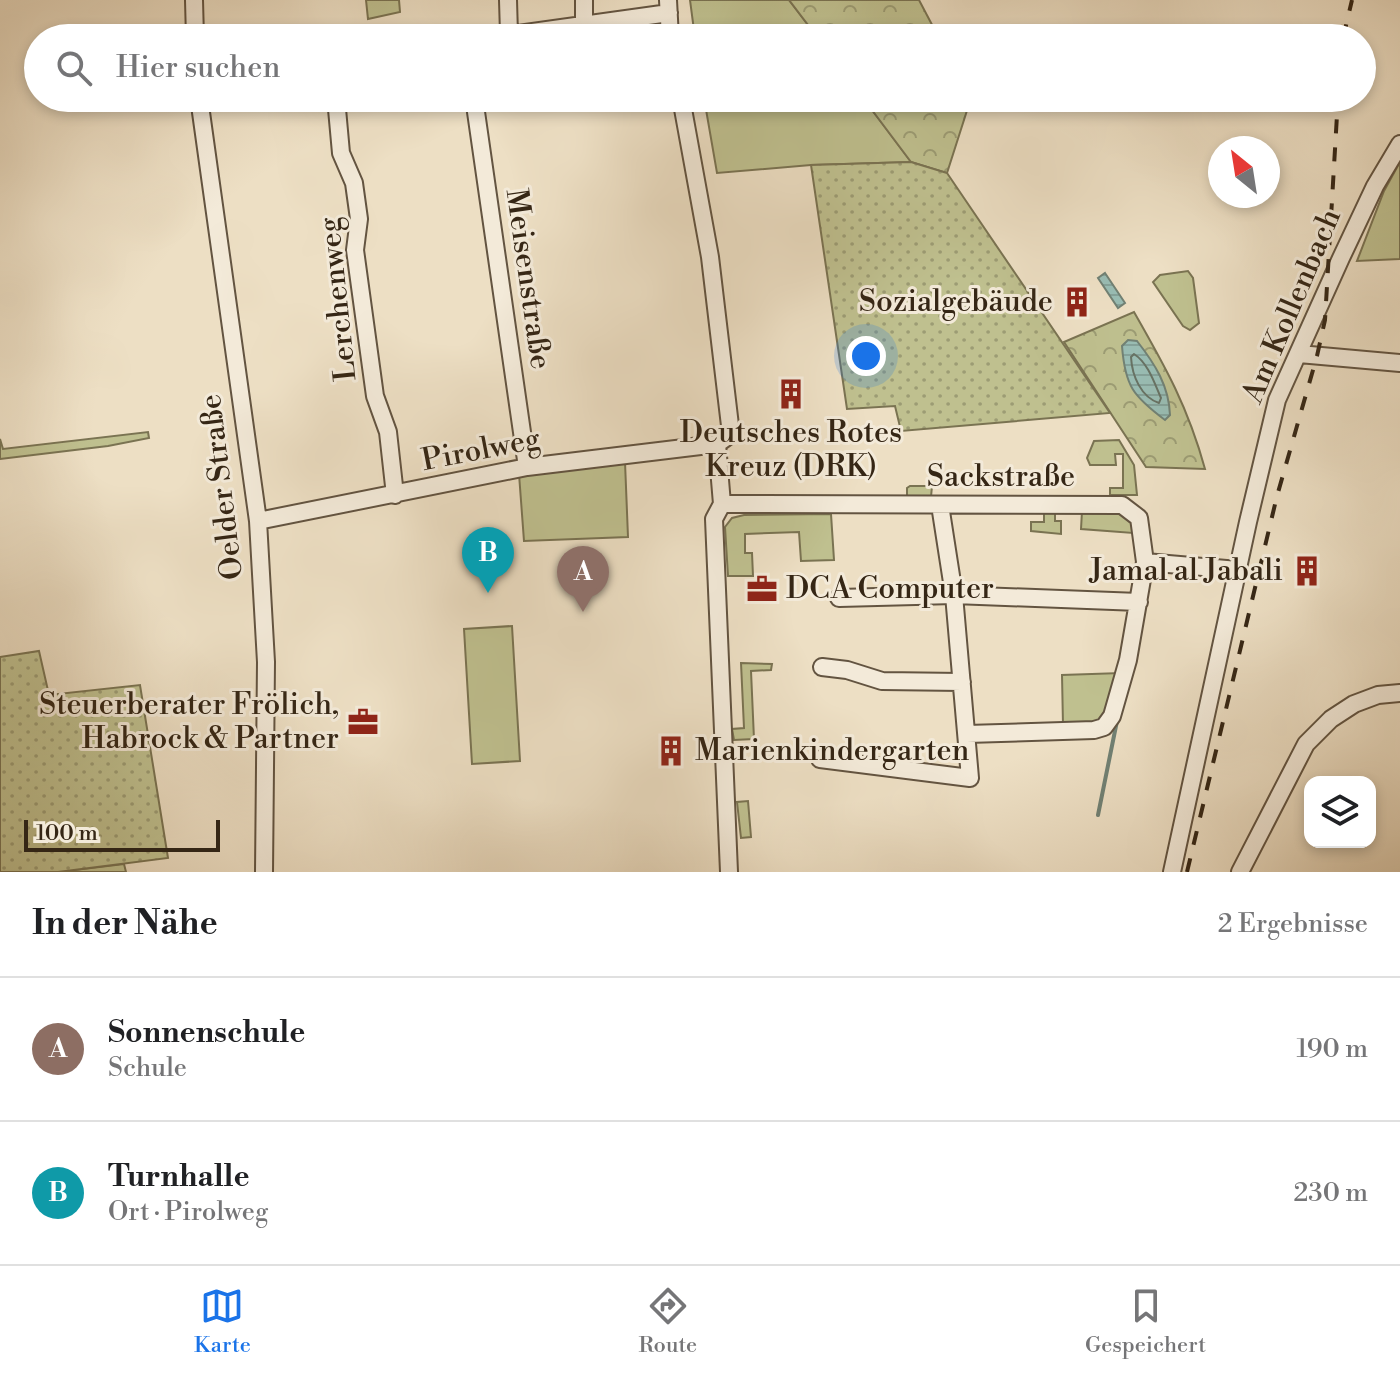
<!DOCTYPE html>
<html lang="de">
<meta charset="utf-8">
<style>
:root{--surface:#fff;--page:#f2f2f2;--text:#202124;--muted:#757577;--line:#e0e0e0;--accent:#1a73e8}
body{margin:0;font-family:"Libre Bodoni",serif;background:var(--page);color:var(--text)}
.controls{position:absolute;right:24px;bottom:24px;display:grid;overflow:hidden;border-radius:16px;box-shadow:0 4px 12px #0003}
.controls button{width:72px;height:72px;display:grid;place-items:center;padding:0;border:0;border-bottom:2px solid var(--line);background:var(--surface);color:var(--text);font:40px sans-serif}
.compass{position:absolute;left:1208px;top:136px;width:72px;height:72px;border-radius:50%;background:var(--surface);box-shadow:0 4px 12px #0003;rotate:330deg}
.scale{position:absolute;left:24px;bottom:20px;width:196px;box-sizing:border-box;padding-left:8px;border:4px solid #352615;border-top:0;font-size:22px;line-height:28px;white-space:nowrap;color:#352615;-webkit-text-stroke:6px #f3ead9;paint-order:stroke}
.you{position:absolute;left:866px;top:356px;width:28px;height:28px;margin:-20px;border:6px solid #fff;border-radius:50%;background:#1a73e8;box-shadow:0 0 0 12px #1a73e833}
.badge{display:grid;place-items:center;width:52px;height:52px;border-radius:50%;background:var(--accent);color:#fff;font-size:26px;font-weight:700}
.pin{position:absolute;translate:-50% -66px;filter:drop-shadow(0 2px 4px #0008)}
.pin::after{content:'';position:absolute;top:42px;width:28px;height:24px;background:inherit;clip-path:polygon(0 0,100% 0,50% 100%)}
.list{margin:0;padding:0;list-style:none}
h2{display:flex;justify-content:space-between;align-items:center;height:104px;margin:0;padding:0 32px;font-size:34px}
h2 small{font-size:26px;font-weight:400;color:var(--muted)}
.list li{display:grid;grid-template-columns:52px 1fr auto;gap:24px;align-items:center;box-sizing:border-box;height:144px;padding:0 32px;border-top:2px solid var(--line)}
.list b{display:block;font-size:30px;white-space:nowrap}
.list p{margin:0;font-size:26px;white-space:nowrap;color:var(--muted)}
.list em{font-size:26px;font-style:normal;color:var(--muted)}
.icon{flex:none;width:44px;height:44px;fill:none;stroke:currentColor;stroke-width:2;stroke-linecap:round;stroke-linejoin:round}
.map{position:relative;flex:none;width:1400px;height:872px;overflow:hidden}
.search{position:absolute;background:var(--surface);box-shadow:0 4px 12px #0003;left:24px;right:24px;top:24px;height:88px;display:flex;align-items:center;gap:20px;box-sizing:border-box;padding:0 28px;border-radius:44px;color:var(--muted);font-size:30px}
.sheet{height:392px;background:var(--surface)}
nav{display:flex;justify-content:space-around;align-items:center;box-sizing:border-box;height:112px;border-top:2px solid var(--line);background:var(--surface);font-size:22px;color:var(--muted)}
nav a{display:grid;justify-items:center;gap:4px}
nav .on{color:var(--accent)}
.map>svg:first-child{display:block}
.green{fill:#bfc08f;stroke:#7a7352;stroke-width:2}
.forest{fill:url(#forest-crowns);stroke:#7a7352;stroke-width:2}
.garden{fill:url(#garden-dots);stroke:#7a7352;stroke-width:2}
.water{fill:url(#water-rules);stroke:#718174;stroke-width:2}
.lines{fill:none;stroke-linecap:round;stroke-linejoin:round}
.shore{stroke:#677264;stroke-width:2}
.stream{stroke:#718174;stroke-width:4}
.minor-casing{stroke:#635441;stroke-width:20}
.minor{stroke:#f3ead9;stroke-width:16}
.rail{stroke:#352615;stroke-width:4;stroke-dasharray:14 14;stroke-linecap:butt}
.labels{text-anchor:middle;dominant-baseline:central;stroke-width:6;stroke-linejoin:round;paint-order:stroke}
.street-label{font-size:30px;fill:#352615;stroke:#f3ead9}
.poi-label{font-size:30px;fill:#352615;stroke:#f3ead9;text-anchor:end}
</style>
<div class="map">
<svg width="1400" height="872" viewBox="0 0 1400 872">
<defs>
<pattern id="forest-crowns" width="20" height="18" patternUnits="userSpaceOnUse" patternTransform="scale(2)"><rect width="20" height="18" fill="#bfc08f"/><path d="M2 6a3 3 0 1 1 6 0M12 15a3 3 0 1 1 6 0" fill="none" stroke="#9c9c74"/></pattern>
<pattern id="garden-dots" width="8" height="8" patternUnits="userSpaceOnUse" patternTransform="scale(2)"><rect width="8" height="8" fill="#bfc08f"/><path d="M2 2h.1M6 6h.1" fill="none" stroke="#9c9c74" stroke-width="1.8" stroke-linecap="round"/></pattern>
<pattern id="water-rules" width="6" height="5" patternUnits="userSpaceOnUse" patternTransform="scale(2)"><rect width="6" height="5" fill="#99bdb4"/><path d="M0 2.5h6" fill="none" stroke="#84a29a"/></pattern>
</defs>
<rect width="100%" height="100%" fill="#eddfc4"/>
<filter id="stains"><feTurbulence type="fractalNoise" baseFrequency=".0025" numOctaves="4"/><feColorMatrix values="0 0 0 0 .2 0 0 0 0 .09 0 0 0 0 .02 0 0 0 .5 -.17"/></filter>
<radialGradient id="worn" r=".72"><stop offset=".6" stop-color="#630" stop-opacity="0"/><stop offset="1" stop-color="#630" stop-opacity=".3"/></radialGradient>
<path class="green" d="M366 0H399L400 12 368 19Z
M690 0H789L818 38H695Z
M704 98H863L911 162 811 165 717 173Z
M1400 162V259L1357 261 1384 191Z
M1188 271 1193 278 1199 323 1190 330 1183 326 1153 282 1160 275Z
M148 432 149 438 108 446 0 459V439L3 449Z
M1119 440 1134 465 1137 495H1110V488H1123V454H1115L1116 465H1090L1087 458 1094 441Z
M625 462 628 537 524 541 519 474Z
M910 486H932L931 497 907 496V488Z
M1082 511 1117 512 1132 519 1133 533 1081 529Z
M1044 513H1055V521H1061V534L1031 531V522H1044Z
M831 514 834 560 801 561 799 532 745 534V553H752L753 576H728L725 527 732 518 744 515Z
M512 626 520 761 472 764 464 629Z
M741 663 772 664 771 670 751 671 754 739 734 740 732 729 744 728Z
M1121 673 1103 721 1063 725 1062 675Z
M748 801 751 837 741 838 737 802Z
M124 864 126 872H58Z"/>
<path class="forest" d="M789 0H919L939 38H818Z
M863 98H971L947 173 911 162Z
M1134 312C1166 368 1188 407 1205 469L1146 467 1064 342Z"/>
<path class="garden" d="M911 162 947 173 1110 413 901 431 895 406 847 409 811 165Z
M39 651 49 695 140 685 168 858 58 872H0V657Z"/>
<path class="water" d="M1105 273 1125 303 1118 308 1098 278Z
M1128 340 1137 341C1155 364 1169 386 1170 415L1165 420C1133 396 1125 386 1122 346Z"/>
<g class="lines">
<path class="shore" d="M1134 354C1148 363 1154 382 1161 398L1159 403C1141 397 1132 376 1131 357Z"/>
<path class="stream" d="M1098 815 1117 721"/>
<g class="minor-casing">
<path id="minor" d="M194 0 195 38
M508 0 509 34
M584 0V24
M668 0 670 38
M489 38 669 13
M199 98 258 521 266 662 264 872
M336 98 341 153 354 183 359 219 355 250 375 396 388 432 395 495
M474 98 527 467
M1299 354 1400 363
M717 444 722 504 714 519 729 872
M722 504 1122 505 1139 518 1145 562 1128 660 1112 716 1104 727 1094 730 967 734
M258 521 527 467 717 444 731 434 710 257 681 98
M1145 562 1238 570
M839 598 954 595 1139 602
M822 667 847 670 882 681 962 682
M820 759 970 778 954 595 940 505
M1172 872 1248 522 1277 400 1341 258 1375 186 1400 144
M1240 872 1306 744 1331 719 1354 704 1378 695 1400 693"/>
</g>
<use href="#minor" class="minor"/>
<path class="rail" d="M1343 38 1352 0
M1187 872 1277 496 1317 356 1325 320 1338 98"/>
</g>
<defs>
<g id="building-bare" transform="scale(2.4)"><path d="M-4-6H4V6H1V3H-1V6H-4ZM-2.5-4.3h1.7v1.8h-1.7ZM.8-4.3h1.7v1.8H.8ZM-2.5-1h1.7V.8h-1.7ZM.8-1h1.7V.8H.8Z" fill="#8f2418" stroke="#f3ead9" stroke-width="2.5" paint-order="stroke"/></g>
<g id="office-bare" transform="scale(2.4)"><path d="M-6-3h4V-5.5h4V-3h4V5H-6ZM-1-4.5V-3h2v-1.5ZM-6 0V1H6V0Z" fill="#8f2418" stroke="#f3ead9" stroke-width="2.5" paint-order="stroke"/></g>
</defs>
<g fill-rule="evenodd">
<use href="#building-bare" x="1077" y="302"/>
<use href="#building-bare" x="791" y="394"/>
<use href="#building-bare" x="1307" y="571"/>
<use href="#office-bare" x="762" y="589"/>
<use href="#office-bare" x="363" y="722"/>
<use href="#building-bare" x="671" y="751"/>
</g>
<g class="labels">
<g class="street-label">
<text transform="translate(528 279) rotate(82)">Meisenstraße</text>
<text transform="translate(338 299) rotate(-96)">Lerchenweg</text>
<text transform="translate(1292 306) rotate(-67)">Am Kollenbach</text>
<text transform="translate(481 450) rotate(-11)">Pirolweg</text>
<text x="1001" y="477">Sackstraße</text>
<text transform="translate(222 487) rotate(-97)">Oelder Straße</text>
</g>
<g class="poi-label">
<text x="1053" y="302">Sozialgebäude</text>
<text x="791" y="433" text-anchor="middle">Deutsches Rotes<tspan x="791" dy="34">Kreuz (DRK)</tspan></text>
<text x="1283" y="571">Jamal al Jabali</text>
<text x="786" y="589" text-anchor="start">DCA Computer</text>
<text x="339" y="705">Steuerberater Frölich,<tspan x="339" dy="34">Habrock &amp; Partner</tspan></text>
<text x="695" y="751" text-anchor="start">Marienkindergarten</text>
</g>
</g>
<rect width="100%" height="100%" filter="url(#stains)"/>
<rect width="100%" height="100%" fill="url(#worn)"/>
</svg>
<div class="controls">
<button><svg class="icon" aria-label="layers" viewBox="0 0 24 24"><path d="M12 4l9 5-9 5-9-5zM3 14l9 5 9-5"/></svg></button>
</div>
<svg class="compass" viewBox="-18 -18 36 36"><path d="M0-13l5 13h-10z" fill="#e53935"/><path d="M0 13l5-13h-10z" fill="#757577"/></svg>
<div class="scale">100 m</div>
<div class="you"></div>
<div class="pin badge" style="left:583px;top:612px;background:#8d6e63">A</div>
<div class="pin badge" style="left:488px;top:593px;background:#0f9aa8">B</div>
<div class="search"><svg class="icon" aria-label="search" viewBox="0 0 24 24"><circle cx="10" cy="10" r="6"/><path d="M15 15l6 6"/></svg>Hier suchen</div>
</div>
<section class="sheet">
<h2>In der Nähe<small>2 Ergebnisse</small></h2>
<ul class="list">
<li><span class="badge" style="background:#8d6e63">A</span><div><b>Sonnenschule</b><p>Schule</p></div><em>190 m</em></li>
<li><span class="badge" style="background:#0f9aa8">B</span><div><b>Turnhalle</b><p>Ort · Pirolweg</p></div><em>230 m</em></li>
</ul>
</section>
<nav>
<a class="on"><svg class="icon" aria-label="map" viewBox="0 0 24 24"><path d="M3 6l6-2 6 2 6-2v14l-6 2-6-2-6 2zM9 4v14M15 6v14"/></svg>Karte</a>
<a><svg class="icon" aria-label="directions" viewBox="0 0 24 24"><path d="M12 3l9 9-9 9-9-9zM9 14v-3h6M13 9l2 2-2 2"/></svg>Route</a>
<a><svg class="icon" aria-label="saved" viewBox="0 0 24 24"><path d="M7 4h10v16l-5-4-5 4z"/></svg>Gespeichert</a>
</nav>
